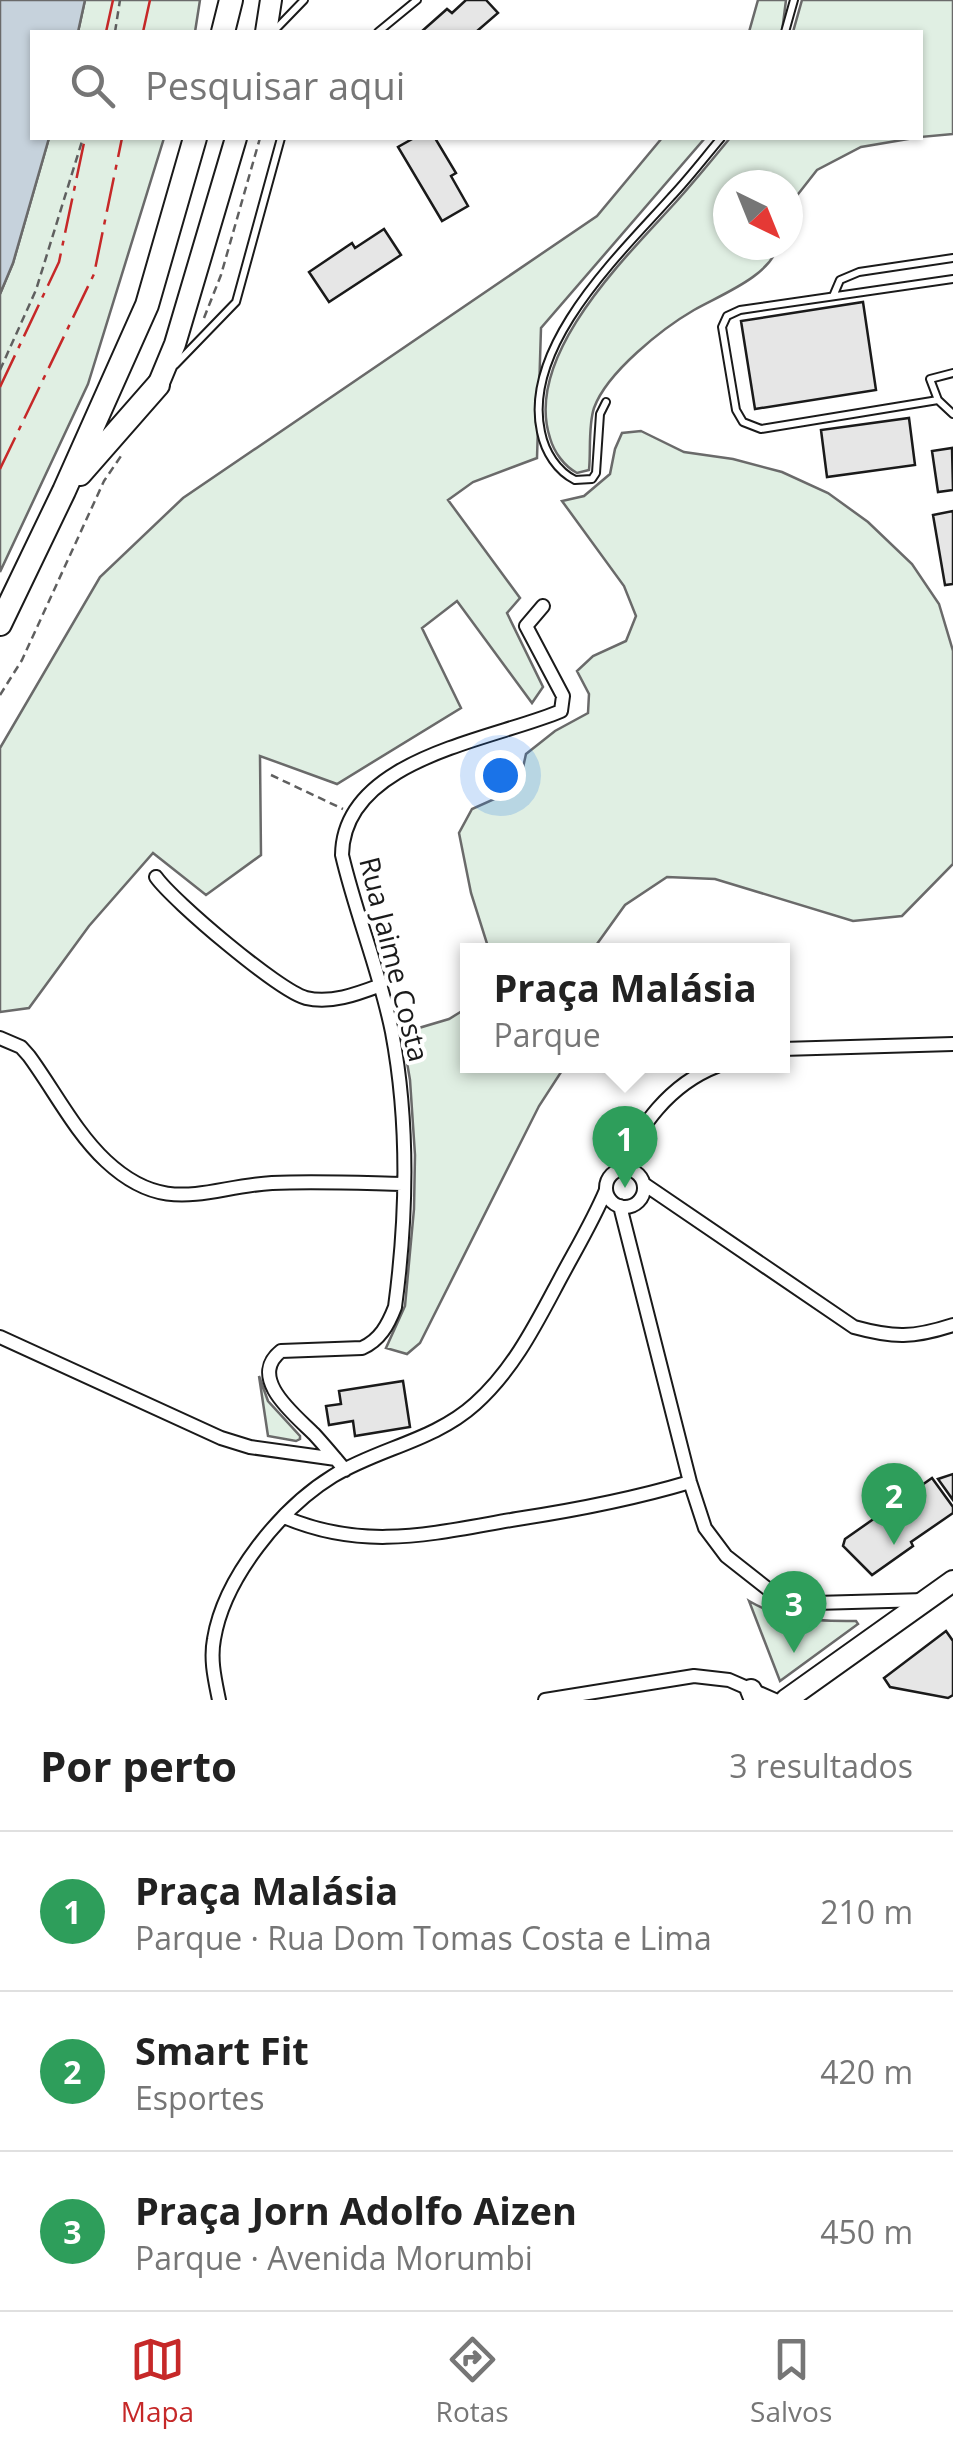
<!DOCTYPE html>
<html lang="pt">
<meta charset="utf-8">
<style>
:root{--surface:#fff;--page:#f6f6f6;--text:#222;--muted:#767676;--line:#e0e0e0;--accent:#c62828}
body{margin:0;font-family:"Open Sans",sans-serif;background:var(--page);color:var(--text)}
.compass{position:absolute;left:713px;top:170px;width:90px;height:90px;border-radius:50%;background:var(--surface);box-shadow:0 2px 8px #0004;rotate:137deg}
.you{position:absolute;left:500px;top:775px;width:35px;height:35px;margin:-25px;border:8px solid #fff;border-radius:50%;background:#1a73e8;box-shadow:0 0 0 15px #1a73e833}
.badge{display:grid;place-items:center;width:65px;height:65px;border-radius:50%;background:var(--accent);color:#fff;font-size:32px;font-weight:700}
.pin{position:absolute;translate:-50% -82px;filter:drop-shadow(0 2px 5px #0008)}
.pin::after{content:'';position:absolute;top:52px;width:35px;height:30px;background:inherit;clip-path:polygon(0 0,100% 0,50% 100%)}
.popup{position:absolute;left:460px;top:943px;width:330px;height:130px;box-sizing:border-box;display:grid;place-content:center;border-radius:0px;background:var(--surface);filter:drop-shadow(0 2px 8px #0005);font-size:32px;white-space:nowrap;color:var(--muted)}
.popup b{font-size:38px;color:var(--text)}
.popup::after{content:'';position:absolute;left:50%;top:100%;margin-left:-20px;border:20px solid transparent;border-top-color:var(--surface)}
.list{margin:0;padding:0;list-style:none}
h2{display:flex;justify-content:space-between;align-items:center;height:130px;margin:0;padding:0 40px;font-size:42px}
h2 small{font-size:32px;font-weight:400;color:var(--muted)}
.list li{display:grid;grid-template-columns:65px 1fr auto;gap:30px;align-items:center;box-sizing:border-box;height:160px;padding:0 40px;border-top:2px solid var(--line)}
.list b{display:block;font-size:38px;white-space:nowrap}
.list p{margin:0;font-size:32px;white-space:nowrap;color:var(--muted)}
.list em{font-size:32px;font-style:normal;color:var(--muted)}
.icon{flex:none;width:55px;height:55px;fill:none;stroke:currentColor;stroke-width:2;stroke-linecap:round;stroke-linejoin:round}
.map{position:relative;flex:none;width:953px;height:1700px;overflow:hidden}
.search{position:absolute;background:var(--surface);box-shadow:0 2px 8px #0004;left:30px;right:30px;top:30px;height:110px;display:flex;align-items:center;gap:25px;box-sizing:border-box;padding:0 35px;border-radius:0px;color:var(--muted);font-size:38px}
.sheet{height:610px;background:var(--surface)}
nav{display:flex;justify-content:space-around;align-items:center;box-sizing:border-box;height:140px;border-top:2px solid var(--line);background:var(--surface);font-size:28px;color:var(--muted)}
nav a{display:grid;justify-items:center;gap:5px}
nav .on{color:var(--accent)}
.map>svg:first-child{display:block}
.green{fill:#e0efe3;stroke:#6a6a6a;stroke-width:2.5}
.water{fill:#c6d2dc;stroke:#6a6a6a;stroke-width:2.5}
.building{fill:#e6e6e6;stroke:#1a1a1a;stroke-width:2.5}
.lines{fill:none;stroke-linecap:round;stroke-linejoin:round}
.lane-casing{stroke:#1a1a1a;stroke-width:10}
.street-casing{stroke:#1a1a1a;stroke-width:16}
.primary-casing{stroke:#1a1a1a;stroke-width:24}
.highway-casing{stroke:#1a1a1a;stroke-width:26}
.path{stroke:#5f5f5f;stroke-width:2.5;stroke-dasharray:8 5;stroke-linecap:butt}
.lane{stroke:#fff;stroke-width:6}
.street{stroke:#fff;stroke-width:12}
.primary{stroke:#fff;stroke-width:20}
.highway{stroke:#fff;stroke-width:22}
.power{stroke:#c62828;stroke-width:2.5;stroke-dasharray:35 8 5 8;stroke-linecap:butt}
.labels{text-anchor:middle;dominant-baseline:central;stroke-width:8;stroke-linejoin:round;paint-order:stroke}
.street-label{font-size:28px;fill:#1a1a1a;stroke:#fff}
</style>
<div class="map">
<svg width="953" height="1700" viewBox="0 0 953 1700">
<rect width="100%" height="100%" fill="#fff"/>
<path class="green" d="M85 0H200L195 32H78Z
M758 0H786L782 32H749Z
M802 0H953V134L921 137 920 32H793Z
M49 138H164L88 384 0 572V294L13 263Z
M662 138H705L541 328 537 458 473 482 448 500 520 598 507 613 543 687 532 703 457 601 422 628 461 708 337 784 260 756 261 855 206 895 153 853 89 926 29 1008 0 1012V748L100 577 183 498 597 216Z
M730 138H914L861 147 817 170 788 207V185H728V245H778C771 276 720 295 694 310 663 328 607 372 594 408 588 426 591 451 589 470L577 473C564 466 554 452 550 438 523 356 626 257 675 203 694 182 712 160 730 138Z
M641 431 684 452 733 459 782 472 828 493 868 522 912 564 939 604 953 651V864L902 916 853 921 715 879 667 877 625 905 597 944V950H489L471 893 459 833 472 809 499 797 520 781 526 754 555 731 588 713 589 694 577 671 593 656 626 641 636 616 624 586 562 501 584 496 610 474 615 449 622 433Z
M467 1008 468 1066H565L539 1106 420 1343 407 1354 386 1348 405 1306 414 1209 415 1155 410 1080 402 1033 449 1019Z
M259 1376 268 1401 300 1436V1439L296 1441 268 1436Z
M749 1601C783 1621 818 1621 856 1621L858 1624 780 1681Z"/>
<path class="water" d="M0 0H85L78 32H32V138H49L13 263 0 294Z"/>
<path class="building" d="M466 0H486L498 13 476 32H421L447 9 452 13Z
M414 138H435L456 173 451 176 468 206 442 221 398 147Z
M384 229 401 255 329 302 309 272 352 243 355 248Z
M863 302 876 390 755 409 741 321Z
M909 418 915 465 827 477 821 430Z
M952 448 953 490 938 492 932 451Z
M953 511V584L945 585 933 515Z
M403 1381 410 1427 355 1436 353 1421 329 1425 326 1406 341 1404 339 1391Z
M953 1474V1500L938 1479Z
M932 1478 953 1507V1513L911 1542 913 1546 872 1575 843 1546 845 1539Z
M946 1631 953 1641V1695L948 1698 890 1687 884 1678Z"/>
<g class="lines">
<g class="lane-casing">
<path id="lane" d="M273 32 304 0
M378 32 417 0
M785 32 794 0
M834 294 840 280 859 272 953 258
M175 365 236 302 281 138
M953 373 930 379 938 400 953 414
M938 400 761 429 743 422 736 410 722 327 727 316 740 310 953 279
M606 402 600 414 596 473 592 479 575 480C557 471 545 452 541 432 522 346 620 254 671 197 689 178 705 157 721 138"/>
</g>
<g class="street-casing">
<path id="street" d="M156 877C173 901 279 991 306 998 331 1004 357 994 381 985
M0 1038 21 1047 29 1056C54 1090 75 1132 106 1161 166 1217 206 1187 272 1183 316 1181 359 1183 403 1184
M782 1049 953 1044
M606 1188a19 19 0 1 1 38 0a19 19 0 1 1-38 0Z
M617 1171C641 1126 668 1085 717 1066
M644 1184 854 1327C894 1338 913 1338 953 1325
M620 1206 690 1482 705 1528 726 1556 773 1593 815 1603 925 1600
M0 1337 221 1438 250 1447 336 1459
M345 1470C335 1458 325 1446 314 1434 295 1415 247 1378 281 1351L362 1348C380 1340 388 1325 395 1307 407 1217 409 1122 392 1032 380 972 356 915 342 855 343 758 493 740 561 711L563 696 526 626 543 606
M284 1517C366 1552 434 1533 517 1519 576 1510 633 1499 690 1482
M219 1700C215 1680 210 1660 214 1639 224 1578 281 1508 333 1476 379 1448 434 1441 475 1404 514 1369 536 1324 560 1279 576 1249 593 1221 606 1190
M545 1700 694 1676 729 1680 775 1700"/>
</g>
<g class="primary-casing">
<path id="primary" d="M266 32 271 0
M158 385 175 344 236 138
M751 1690 755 1700
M786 1700 953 1581"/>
</g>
<g class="highway-casing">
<path id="highway" d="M223 32 231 0
M80 474 158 385
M0 624 64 491 147 305 195 138"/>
</g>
<path class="path" d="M115 32 120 0
M204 318 221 275 260 138
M0 370 36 290 83 138
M0 695 22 660 104 481 121 456
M271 775 343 809"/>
<use href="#lane" class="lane"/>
<use href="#street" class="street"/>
<use href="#primary" class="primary"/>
<use href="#highway" class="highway"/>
<path class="power" d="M106 32 113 0
M143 32 150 0
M0 387 59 262 85 138
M0 469 94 274 122 138"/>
</g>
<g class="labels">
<g class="street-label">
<text transform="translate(395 959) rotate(76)">Rua Jaime Costa</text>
</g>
</g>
</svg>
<svg class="compass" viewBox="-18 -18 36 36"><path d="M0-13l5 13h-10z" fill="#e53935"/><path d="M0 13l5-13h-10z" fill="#767676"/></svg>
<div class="you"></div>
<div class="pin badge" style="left:625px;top:1188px;background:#2e9e5b">1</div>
<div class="popup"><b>Praça Malásia</b>Parque</div>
<div class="pin badge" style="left:894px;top:1545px;background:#2e9e5b">2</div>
<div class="pin badge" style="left:794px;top:1653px;background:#2e9e5b">3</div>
<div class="search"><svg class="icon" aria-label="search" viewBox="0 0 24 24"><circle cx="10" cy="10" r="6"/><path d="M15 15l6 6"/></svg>Pesquisar aqui</div>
</div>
<section class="sheet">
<h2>Por perto<small>3 resultados</small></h2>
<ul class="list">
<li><span class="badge" style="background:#2e9e5b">1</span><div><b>Praça Malásia</b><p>Parque · Rua Dom Tomas Costa e Lima</p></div><em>210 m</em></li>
<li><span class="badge" style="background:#2e9e5b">2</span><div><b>Smart Fit</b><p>Esportes</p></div><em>420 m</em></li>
<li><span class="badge" style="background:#2e9e5b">3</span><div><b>Praça Jorn Adolfo Aizen</b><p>Parque · Avenida Morumbi</p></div><em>450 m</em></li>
</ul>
</section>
<nav>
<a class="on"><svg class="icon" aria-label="map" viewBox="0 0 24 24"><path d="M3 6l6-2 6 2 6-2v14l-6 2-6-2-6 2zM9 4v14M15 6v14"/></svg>Mapa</a>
<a><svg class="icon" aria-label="directions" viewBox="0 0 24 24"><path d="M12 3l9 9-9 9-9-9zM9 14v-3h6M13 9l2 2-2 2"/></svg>Rotas</a>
<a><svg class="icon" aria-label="saved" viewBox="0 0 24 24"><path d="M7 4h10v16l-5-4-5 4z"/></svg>Salvos</a>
</nav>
